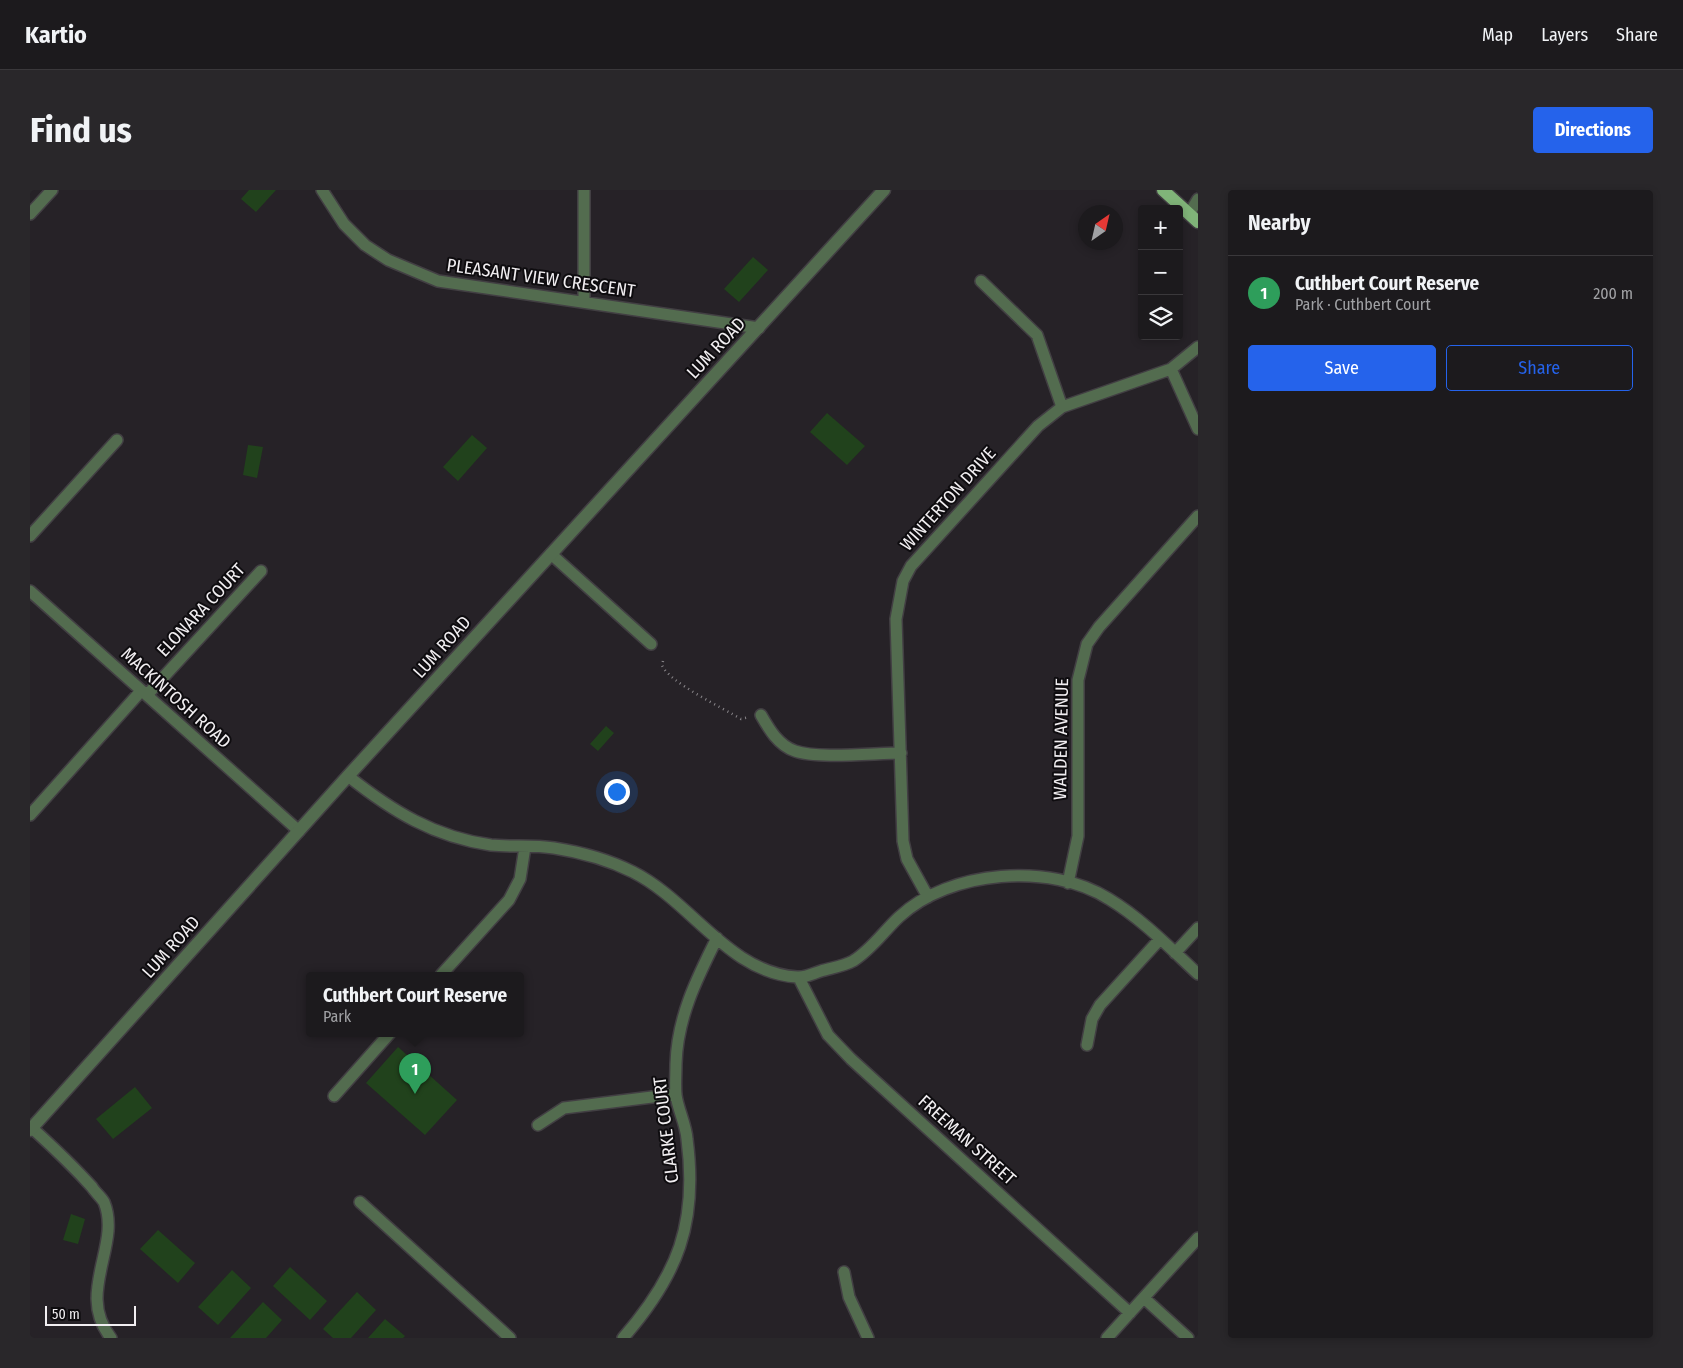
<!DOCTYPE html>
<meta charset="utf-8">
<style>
:root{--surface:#1c1a1d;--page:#29272a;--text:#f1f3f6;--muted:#a0a1a4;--line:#3a383b;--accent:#2563eb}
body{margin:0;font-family:"Fira Sans Condensed",sans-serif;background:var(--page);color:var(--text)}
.controls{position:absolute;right:15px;top:15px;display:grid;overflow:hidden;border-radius:5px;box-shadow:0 2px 8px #0003}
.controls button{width:45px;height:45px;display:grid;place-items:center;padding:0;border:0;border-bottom:1px solid var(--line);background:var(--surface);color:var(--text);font:25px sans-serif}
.compass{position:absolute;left:1048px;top:15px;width:45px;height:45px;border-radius:50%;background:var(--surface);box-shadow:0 2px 8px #0003;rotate:34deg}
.scale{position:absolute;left:15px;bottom:12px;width:91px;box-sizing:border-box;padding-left:5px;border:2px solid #f1eef1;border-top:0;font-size:14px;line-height:18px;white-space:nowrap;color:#f1eef1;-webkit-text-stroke:4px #0e0c0f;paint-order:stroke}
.you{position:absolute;left:586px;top:601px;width:18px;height:18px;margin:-12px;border:4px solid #fff;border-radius:50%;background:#1a73e8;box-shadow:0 0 0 8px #1a73e833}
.badge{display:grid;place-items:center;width:32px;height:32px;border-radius:50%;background:var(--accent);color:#fff;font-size:16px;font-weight:700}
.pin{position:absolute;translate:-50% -41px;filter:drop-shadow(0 1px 2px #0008)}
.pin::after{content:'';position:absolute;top:26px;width:18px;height:15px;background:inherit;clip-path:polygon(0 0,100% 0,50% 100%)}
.popup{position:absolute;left:276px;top:782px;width:218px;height:65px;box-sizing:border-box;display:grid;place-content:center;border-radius:5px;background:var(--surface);filter:drop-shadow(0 1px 4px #0005);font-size:16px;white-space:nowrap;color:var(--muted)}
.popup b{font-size:19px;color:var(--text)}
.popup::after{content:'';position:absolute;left:50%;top:100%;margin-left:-10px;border:10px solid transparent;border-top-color:var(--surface)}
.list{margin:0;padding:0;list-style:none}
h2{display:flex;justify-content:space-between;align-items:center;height:65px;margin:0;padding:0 20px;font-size:21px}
h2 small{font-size:16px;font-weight:400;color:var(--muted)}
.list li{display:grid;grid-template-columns:32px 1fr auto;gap:15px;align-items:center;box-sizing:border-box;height:75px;padding:0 20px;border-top:1px solid var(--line)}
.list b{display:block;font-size:19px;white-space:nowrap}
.list p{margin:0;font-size:16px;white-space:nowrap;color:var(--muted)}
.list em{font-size:16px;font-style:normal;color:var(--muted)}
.actions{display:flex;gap:10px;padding:15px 20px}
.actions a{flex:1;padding:11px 0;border:1px solid var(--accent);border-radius:5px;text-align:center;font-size:18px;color:var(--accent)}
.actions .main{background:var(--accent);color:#fff}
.icon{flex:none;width:28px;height:28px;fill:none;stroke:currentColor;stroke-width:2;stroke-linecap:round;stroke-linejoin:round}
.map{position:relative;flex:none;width:1168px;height:1148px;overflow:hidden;border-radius:5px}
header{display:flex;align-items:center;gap:30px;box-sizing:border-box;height:70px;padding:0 25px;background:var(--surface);border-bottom:1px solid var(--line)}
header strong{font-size:24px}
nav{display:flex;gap:28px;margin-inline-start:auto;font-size:18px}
.intro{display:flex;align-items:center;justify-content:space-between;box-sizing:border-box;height:120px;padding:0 30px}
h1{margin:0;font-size:35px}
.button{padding:12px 22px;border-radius:5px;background:var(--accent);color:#fff;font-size:18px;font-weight:700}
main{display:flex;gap:30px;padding:0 30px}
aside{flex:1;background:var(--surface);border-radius:5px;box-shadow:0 2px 8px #0003}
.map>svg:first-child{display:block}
.green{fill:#21421c}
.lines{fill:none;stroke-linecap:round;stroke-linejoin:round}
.minor-casing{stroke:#423f43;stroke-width:14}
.tertiary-casing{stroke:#423f43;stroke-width:15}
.primary-casing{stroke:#423f43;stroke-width:15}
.path{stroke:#8b888c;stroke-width:2.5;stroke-dasharray:1 4;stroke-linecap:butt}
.minor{stroke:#536c4f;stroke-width:11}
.tertiary{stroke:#536c4f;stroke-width:12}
.primary{stroke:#80b479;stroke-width:12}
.labels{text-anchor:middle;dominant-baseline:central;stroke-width:4;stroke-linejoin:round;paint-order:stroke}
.street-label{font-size:18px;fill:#f1eef1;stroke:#0e0c0f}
</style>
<header>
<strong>Kartio</strong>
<nav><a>Map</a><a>Layers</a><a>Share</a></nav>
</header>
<div class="intro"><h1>Find us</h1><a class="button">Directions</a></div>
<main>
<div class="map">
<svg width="1168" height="1148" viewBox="0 0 1168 1148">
<rect width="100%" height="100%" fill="#262227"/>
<path class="green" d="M219 0H246L226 22 211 9Z
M723 67 738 80 709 112 694 99Z
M797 223 835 256 817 275 780 242Z
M442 245 457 258 428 291 413 277Z
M218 255 233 257 227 288 213 285Z
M576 536 584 543 568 561 560 554Z
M368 857 427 910 395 945 336 893Z
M105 897 122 918 83 949 66 929Z
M41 1024 55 1029 48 1054 33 1050Z
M128 1040 165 1073 148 1093 110 1059Z
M260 1077 297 1111 280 1130 243 1096Z
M202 1080 221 1098 188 1135 168 1117Z
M327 1102 346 1120 321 1148H303L293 1139Z
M233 1112 252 1130 236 1148H200Z
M355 1129 375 1146 373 1148H338Z"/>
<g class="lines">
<g class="minor-casing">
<path id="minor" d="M292 0 314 34 335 55 358 70 408 91 729 138
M554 0V112
M0 24 22 0
M1159 24 1168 9
M951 91 1007 145 1032 217
M1141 179 1168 239
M0 346 87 250
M521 364 621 454
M0 401 269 641
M117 505 231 381
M731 525C739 539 748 555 765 561 787 569 845 563 871 563
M318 586C362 621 404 647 461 655 481 657 503 655 524 658 550 662 579 670 603 682 661 711 699 783 767 787 775 788 784 783 791 781 801 778 814 776 823 771 841 760 854 741 869 727 919 680 1021 672 1079 709 1112 729 1139 757 1168 784
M0 625 111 501
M1038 693 1048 646V490L1057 454 1069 437 1168 326
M898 707 877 669 873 651 866 429 873 391 881 376 1008 236 1032 217 1141 179 1168 157
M1145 763 1168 738
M411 785 479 710 490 689 495 657
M769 788 798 845 821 869 1100 1123
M1057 855 1062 829 1070 815 1130 749
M304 906 360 843
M508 935 534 918 646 904
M2 938C23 957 43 976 62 997 65 1002 71 1007 74 1012 92 1055 45 1103 81 1148
M330 1012 480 1148
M814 1082 819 1107 838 1148
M1114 1108 1158 1148
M593 1148C648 1085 668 1033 657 949 656 934 648 920 646 905 645 895 646 884 646 874 647 828 667 788 687 748
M1077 1148 1168 1048"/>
</g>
<g class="tertiary-casing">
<path id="tertiary" d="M0 940 318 586 854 0"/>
</g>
<g class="primary-casing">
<path id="primary" d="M1133 0 1168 32"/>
</g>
<path class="path" d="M633 471 632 475C638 492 693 518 711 529L719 527"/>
<use href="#minor" class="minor"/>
<use href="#tertiary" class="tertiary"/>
<use href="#primary" class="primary"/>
</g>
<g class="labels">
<g class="street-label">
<text transform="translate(511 88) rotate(8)">PLEASANT VIEW CRESCENT</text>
<text transform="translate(686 158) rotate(-47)">LUM ROAD</text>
<text transform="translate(918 309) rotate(-48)">WINTERTON DRIVE</text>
<text transform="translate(171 420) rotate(-47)">ELONARA COURT</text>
<text transform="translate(412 457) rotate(-48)">LUM ROAD</text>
<text transform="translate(146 508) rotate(42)">MACKINTOSH ROAD</text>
<text transform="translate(1031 549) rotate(-89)">WALDEN AVENUE</text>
<text transform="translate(141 757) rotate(-48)">LUM ROAD</text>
<text transform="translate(636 940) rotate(-97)">CLARKE COURT</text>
<text transform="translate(937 950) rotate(42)">FREEMAN STREET</text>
</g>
</g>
</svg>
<div class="controls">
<button>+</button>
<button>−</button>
<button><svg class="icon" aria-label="layers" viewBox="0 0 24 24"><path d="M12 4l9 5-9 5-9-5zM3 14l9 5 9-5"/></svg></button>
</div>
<svg class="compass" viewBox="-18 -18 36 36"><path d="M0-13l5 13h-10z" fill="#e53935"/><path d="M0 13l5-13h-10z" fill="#a0a1a4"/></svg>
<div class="scale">50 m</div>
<div class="you"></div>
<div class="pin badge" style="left:385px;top:904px;background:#2e9e5b">1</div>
<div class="popup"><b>Cuthbert Court Reserve</b>Park</div>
</div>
<aside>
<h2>Nearby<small></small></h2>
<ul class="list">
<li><span class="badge" style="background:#2e9e5b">1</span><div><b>Cuthbert Court Reserve</b><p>Park · Cuthbert Court</p></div><em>200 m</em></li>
</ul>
<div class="actions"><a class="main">Save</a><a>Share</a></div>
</aside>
</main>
